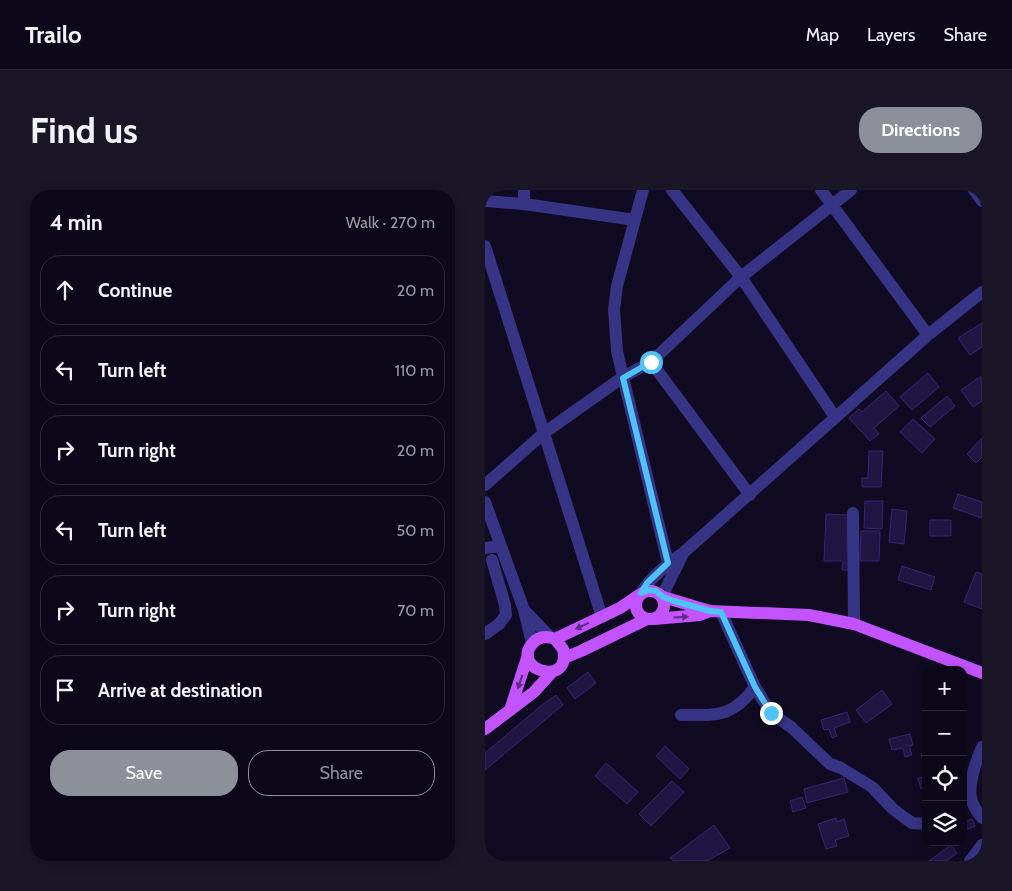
<!DOCTYPE html>
<meta charset="utf-8">
<style>
:root{--surface:#0c081a;--page:#1a1627;--text:#f1f3f6;--muted:#9a9aa2;--line:#2c2939;--accent:#8c9099}
body{margin:0;font-family:Cabin,sans-serif;background:var(--page);color:var(--text)}
.controls{position:absolute;right:15px;bottom:15px;display:grid;overflow:hidden;border-radius:10px;box-shadow:0 2px 12px #0003}
.controls button{width:45px;height:45px;display:grid;place-items:center;padding:0;border:0;border-bottom:1px solid var(--line);background:var(--surface);color:var(--text);font:25px sans-serif}
.stop{position:absolute;width:15px;height:15px;margin:-11px;border:4px solid #4fc3f7;border-radius:50%;background:#fff}
.stop.end{background:#4fc3f7;border-color:#fff;box-shadow:0 1px 5px #0008}
.list{margin:0;padding:0;list-style:none}
h2{display:flex;justify-content:space-between;align-items:center;height:65px;margin:0;padding:0 20px;font-size:21px}
h2 small{font-size:16px;font-weight:400;color:var(--muted)}
.list li{display:grid;grid-template-columns:32px 1fr auto;gap:15px;align-items:center;box-sizing:border-box;height:70px;margin:0 10px 10px;padding:0 10px;border:1px solid var(--line);border-radius:20px}
.list b{display:block;font-size:19px;white-space:nowrap}
.list em{font-size:16px;font-style:normal;color:var(--muted)}
.actions{display:flex;gap:10px;padding:15px 20px}
.actions a{flex:1;padding:11px 0;border:1px solid var(--accent);border-radius:20px;text-align:center;font-size:18px;color:var(--accent)}
.actions .main{background:var(--accent);color:#fff}
.icon{flex:none;width:28px;height:28px;fill:none;stroke:currentColor;stroke-width:2;stroke-linecap:round;stroke-linejoin:round}
.map{position:relative;flex:none;width:497px;height:671px;overflow:hidden;border-radius:20px}
header{display:flex;align-items:center;gap:30px;box-sizing:border-box;height:70px;padding:0 25px;background:var(--surface);border-bottom:1px solid var(--line)}
header strong{font-size:24px}
nav{display:flex;gap:28px;margin-inline-start:auto;font-size:18px}
.intro{display:flex;align-items:center;justify-content:space-between;box-sizing:border-box;height:120px;padding:0 30px}
h1{margin:0;font-size:35px}
.button{padding:12px 22px;border-radius:20px;background:var(--accent);color:#fff;font-size:18px;font-weight:700}
main{display:flex;gap:30px;padding:0 30px}
aside{flex:1;background:var(--surface);border-radius:20px;box-shadow:0 2px 12px #0003}
.map>svg:first-child{display:block}
.building{fill:#201644;stroke:#362672}
.lines{fill:none;stroke-linecap:round;stroke-linejoin:round}
.minor{stroke:#373385;stroke-width:12}
.major{stroke:#c253ff;stroke-width:12}
.oneway{fill:#602b85}
.route{stroke:#4fc3f7;stroke-width:6}
</style>
<header>
<strong>Trailo</strong>
<nav><a>Map</a><a>Layers</a><a>Share</a></nav>
</header>
<div class="intro"><h1>Find us</h1><a class="button">Directions</a></div>
<main>
<aside>
<h2>4 min<small>Walk · 270 m</small></h2>
<ul class="list">
<li><svg class="icon" aria-label="ahead" viewBox="0 0 24 24"><path d="M12 20V5M6 11l6-6 6 6"/></svg><div><b>Continue</b></div><em>20 m</em></li>
<li><svg class="icon" aria-label="left" viewBox="0 0 24 24"><path d="M17 20v-9H6M10 6l-5 5 5 5"/></svg><div><b>Turn left</b></div><em>110 m</em></li>
<li><svg class="icon" aria-label="right" viewBox="0 0 24 24"><path d="M7 20v-9h11M14 6l5 5-5 5"/></svg><div><b>Turn right</b></div><em>20 m</em></li>
<li><svg class="icon" aria-label="left" viewBox="0 0 24 24"><path d="M17 20v-9H6M10 6l-5 5 5 5"/></svg><div><b>Turn left</b></div><em>50 m</em></li>
<li><svg class="icon" aria-label="right" viewBox="0 0 24 24"><path d="M7 20v-9h11M14 6l5 5-5 5"/></svg><div><b>Turn right</b></div><em>70 m</em></li>
<li><svg class="icon" aria-label="arrive" viewBox="0 0 24 24"><path d="M6 21V4h12l-3 4 3 4H6"/></svg><div><b>Arrive at destination</b></div></li>
</ul>
<div class="actions"><a class="main">Save</a><a>Share</a></div>
</aside>
<div class="map">
<svg width="497" height="671" viewBox="0 0 497 671">
<rect width="100%" height="100%" fill="#100b22"/>
<path class="building" d="M497 133V157L485 165 473 148Z
M443 183 454 197 427 220 415 207Z
M496 186 497 211 488 217 476 200Z
M401 201 414 216 389 238 394 244 385 251 364 228 374 219 377 222Z
M462 206 470 216 445 237 436 228Z
M428 229 450 249 437 263 415 242Z
M497 248V267L491 273 482 264Z
M384 261H398L396 297H377V288H383Z
M473 304 497 312V328L468 318Z
M380 311H398L397 339 379 338Z
M407 319 422 321 419 354 404 352Z
M341 324 363 325 362 361H367V380H357L358 371H339Z
M445 330H466V346H445Z
M376 341H395L394 371H375Z
M417 376 450 387 446 400 413 390Z
M491 382 497 384V419L479 412Z
M103 482 111 493 90 509 82 498Z
M397 500 407 514 381 533 371 520Z
M71 505 78 515 0 580V563L57 515Z
M362 522 365 532 349 538 352 546 347 548 344 539 339 540 336 530Z
M425 544 428 555 424 556 427 565 420 567 418 558 407 560 404 549Z
M180 556 204 579 195 589 171 566Z
M441 562V575H439L436 564Z
M121 573 153 602 142 614 110 586Z
M441 586V598L436 599 433 588Z
M359 588 363 602 322 613 319 599Z
M187 591 199 602 166 636 154 624Z
M317 607 321 618 308 622 305 611Z
M480 627 481 631 487 629 490 636 478 641V628Z
M351 628 352 632 359 629 364 646 350 650 352 656 341 659 333 634Z
M229 635 245 658 222 671H189L185 668Z
M466 655 472 663 461 671H444Z"/>
<g class="lines">
<path class="minor" d="M158 0 132 96 129 119 132 161 138 187 183 373
M187 0 256 87 350 227
M336 0 443 145
M489 0 497 11
M0 11 39 14 150 30
M39 14V0
M0 56 117 427
M166 172 265 305
M0 295 59 243 138 187 166 172 256 87 366 0
M0 312 39 420 47 453
M368 323 369 434
M0 358 16 356
M156 403C167 386 182 374 198 363L443 145 497 102
M177 406 197 366
M39 420 65 447
M236 422 270 497 286 523 306 537 345 574 356 578 387 597 408 619 420 628 427 633 441 634
M0 444 14 434 21 425 20 415 7 370
M196 525C232 525 247 528 270 497
M497 557C492 569 483 594 486 607 487 615 492 622 497 628
M485 671 497 655"/>
<path class="major" d="M151 415a14 14 0 1 1 28 0a14 14 0 1 1-28 0Z
M178 407 225 421 324 425 369 434 497 483
M169 429 215 425 225 421
M70 449 78 459C87 499 24 479 48 453 54 446 62 446 70 449L135 418 154 405
M79 468 96 461 162 429
M26 517 43 465
M0 539 49 502 67 482"/>
</g>
<defs><path id="oneway-solid" d="M-6-.8H1V-3.2L6.5 0L1 3.2V.8H-6Z" transform="scale(1.25)"/></defs>
<g class="oneway">
<use href="#oneway-solid" transform="translate(196 427) rotate(-4)"/>
<use href="#oneway-solid" transform="translate(97 436) rotate(155)"/>
<use href="#oneway-solid" transform="translate(35 492) rotate(109)"/>
</g>
<g class="lines">
<path class="route" d="M166 172 138 188 183 373 162 393 156 403 164 400 171 401 178 407 189 411 225 421 236 422 270 497 286 523"/>
</g>
</svg>
<div class="controls">
<button>+</button>
<button>−</button>
<button><svg class="icon" aria-label="locate" viewBox="0 0 24 24"><circle cx="12" cy="12" r="6"/><path d="M12 2v4M12 18v4M2 12h4M18 12h4"/></svg></button>
<button><svg class="icon" aria-label="layers" viewBox="0 0 24 24"><path d="M12 4l9 5-9 5-9-5zM3 14l9 5 9-5"/></svg></button>
</div>
<div class="stop" style="left:166px;top:172px"></div>
<div class="stop end" style="left:286px;top:523px"></div>
</div>
</main>
